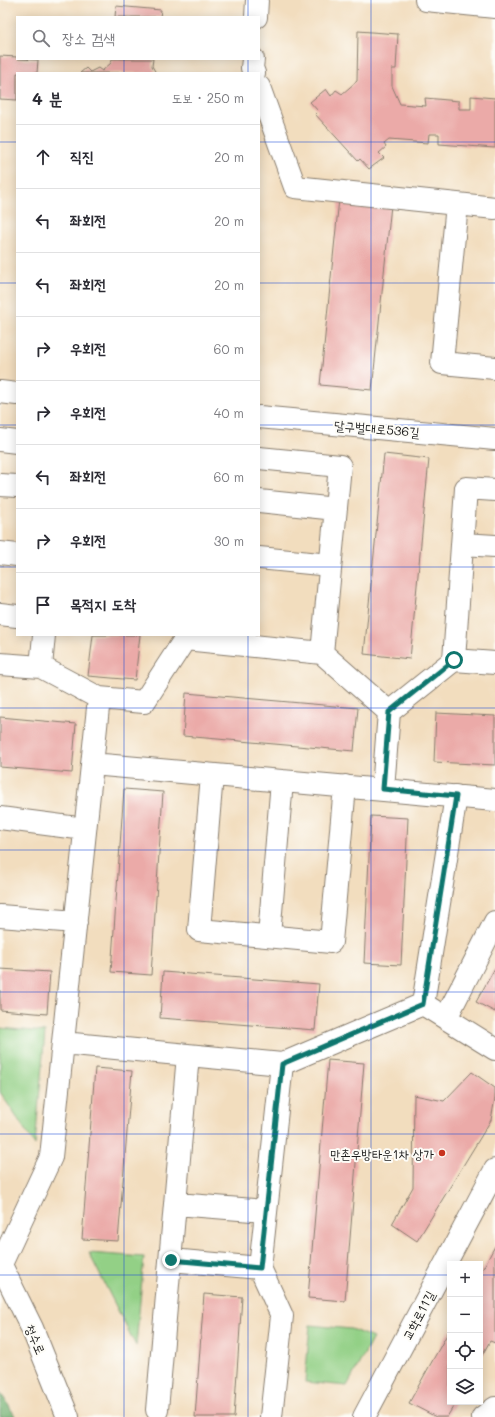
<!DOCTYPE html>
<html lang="ko">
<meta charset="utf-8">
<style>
:root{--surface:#fff;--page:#f7f7f7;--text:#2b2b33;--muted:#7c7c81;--line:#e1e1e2}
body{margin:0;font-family:Mali,"Poor Story",sans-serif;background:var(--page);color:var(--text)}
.controls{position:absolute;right:12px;bottom:12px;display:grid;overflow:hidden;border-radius:0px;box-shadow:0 2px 10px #0003}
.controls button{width:36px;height:36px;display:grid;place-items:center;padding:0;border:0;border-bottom:1px solid var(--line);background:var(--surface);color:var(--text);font:20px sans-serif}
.stop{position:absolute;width:12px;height:12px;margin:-9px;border:3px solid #0f766e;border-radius:50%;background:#fff}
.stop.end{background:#0f766e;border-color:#fff;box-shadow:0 1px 4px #0008}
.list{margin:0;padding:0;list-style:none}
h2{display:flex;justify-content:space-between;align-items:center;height:52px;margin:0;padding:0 16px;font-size:17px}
h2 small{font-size:13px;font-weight:400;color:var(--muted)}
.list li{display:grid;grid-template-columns:26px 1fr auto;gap:12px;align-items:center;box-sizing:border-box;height:64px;padding:0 16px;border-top:1px solid var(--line)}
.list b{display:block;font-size:15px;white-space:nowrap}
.list em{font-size:13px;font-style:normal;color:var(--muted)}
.icon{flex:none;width:22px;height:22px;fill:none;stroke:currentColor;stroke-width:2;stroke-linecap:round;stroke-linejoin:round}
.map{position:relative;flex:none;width:495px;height:1417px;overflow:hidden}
.search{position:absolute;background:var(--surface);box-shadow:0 2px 10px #0003;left:16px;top:16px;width:244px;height:44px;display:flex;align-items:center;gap:10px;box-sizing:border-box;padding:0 14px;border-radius:0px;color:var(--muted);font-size:15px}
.panel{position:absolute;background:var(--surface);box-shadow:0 2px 10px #0003;left:16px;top:72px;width:244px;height:564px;border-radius:0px}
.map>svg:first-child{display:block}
.green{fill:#93d086;stroke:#587651}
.forest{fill:#76b273;stroke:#496748}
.building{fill:#ebaaa8}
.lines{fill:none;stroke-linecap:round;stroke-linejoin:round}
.minor-casing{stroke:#877c6d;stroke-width:24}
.major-casing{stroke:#877c6d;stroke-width:24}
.minor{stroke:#fff;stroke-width:22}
.major{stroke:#fff;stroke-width:22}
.route{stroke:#0f766e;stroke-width:5}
.grid{fill:none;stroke:#1d4ed8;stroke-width:1;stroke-opacity:0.55}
.poi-dot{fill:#c8321e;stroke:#fdfcf7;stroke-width:1.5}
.labels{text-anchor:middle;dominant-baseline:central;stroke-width:4;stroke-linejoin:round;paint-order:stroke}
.street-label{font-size:13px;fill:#1c1c1c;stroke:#fdfcf7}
.poi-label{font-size:13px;fill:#1c1c1c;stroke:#fdfcf7;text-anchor:end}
</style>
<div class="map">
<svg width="495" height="1417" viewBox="0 0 495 1417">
<rect width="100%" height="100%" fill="#fdfcf7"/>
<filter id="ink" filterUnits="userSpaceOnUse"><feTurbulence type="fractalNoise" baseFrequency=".025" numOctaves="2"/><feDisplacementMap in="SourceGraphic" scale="8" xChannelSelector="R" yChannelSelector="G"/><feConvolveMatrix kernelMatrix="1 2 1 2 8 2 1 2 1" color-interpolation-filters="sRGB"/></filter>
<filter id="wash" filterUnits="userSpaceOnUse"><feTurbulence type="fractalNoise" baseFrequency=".012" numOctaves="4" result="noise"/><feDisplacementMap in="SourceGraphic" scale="16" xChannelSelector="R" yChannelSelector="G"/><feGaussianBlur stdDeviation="0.9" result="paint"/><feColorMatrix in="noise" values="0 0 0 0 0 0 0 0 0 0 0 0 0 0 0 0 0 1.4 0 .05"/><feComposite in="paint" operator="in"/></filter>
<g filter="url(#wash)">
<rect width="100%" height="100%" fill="#f2ddbe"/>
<path class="green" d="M0 1028 45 1032 35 1145 0 1092Z
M89 1253 144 1257 136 1346Z
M310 1325 351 1329 373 1338 347 1386 305 1382Z"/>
<path class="forest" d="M0 1392 14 1414 15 1417H0Z"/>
<g id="blocks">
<path class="building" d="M116 6 161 10 160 17H115Z
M358 31 398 34 396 69H392V86L400 104 426 106 425 98 459 101V109H471V96L495 98V148L439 144V134H429L428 143 389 140 384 144 386 147 379 153 384 158 369 169 360 159 358 161 315 114 318 111 310 102 326 89 331 96 336 90 342 94 357 81Z
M0 56 17 57V59L38 60 37 73H17V100L0 99Z
M112 59H153L152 66 156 73H80L86 68 90 72 98 68 102 71 111 63Z
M339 199 391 205 372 390 320 385Z
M384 454 429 459 410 659 364 654Z
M93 635H140L135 680 88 676Z
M186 693 358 708 354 751 183 736Z
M436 713 495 716V765L434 762Z
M0 717 76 724 72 773 0 767Z
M124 789 163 792 151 975 111 972Z
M371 816 408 818 401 965 364 963Z
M495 968V1012L476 1002Z
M0 969 50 972 47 1014 0 1010Z
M163 972 319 984 315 1030 160 1018Z
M328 1060 364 1063 345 1301 308 1298Z
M95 1068 132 1071 118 1241 82 1239Z
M472 1072 495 1088V1098L491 1120 417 1241 392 1224 413 1187 414 1095 444 1101Z
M495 1246V1343L490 1341 480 1359V1274Z
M204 1294 242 1297 234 1417H195Z
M450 1329V1402H456L447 1417H436L409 1403Z"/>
</g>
</g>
<g filter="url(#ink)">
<use href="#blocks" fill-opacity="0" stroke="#877c6d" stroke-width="1"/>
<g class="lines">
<g class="minor-casing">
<path id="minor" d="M426 0 495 7
M256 17 257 0
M253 59 252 68 254 73
M259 87 295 187 495 208
M457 204 442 363 495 368
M0 392 17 394
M259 417 495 439
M0 440 17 442
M259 458 340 466 322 653
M0 485 17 486
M259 501 336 509
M463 544 495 546
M0 553 17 555
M259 558 330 565
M0 614 17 616
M185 639 322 653 389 712 383 789
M454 660 466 488 495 490
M0 664 41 667 99 698 51 1157 1 1264
M41 667 44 635
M99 698 144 702 185 639 186 635
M389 712 454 660 495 663
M92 764 495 800
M212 775 199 930 331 942 345 786
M0 818 85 829
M0 916 76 922
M269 936 282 781
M423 1004 456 796
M446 1018 495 922
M63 1043 282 1064 423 1004 495 1049
M176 1204 266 1211
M171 1260 260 1268
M157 1410 188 1055
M271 1417 282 1316 260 1268 282 1064
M364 1417 495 1170
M483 1417 495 1408"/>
</g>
<g class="major-casing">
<path id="major" d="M0 1263 32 1328 68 1417"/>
</g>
<use href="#minor" class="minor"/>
<use href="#major" class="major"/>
</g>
</g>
<g class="lines" filter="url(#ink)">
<path class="route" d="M171 1260 260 1268 282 1064 423 1004 456 796 383 789 389 712 454 660"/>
</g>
<path class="grid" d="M124 0V17M248 0V17M371 0V1417M124 59V73M248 59V73M0 142H17M259 142H495M0 283H17M259 283H495M0 425H17M259 425H495M0 567H17M259 567H495M124 635V1417M248 635V1417M0 708H495M0 850H495M0 992H495M0 1134H495M0 1275H450M480 1275H495"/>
<circle class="poi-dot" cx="442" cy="1153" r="4"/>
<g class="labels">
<g class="street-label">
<text transform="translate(377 428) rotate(5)">달구벌대로536길</text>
<text transform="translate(418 1315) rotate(-62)">교학로11길</text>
<text transform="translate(36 1339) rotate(67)">청수로</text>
</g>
<g class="poi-label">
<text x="434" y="1153">만촌우방타운1차 상가</text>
</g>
</g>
</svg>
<div class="controls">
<button>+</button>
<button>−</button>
<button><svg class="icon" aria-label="locate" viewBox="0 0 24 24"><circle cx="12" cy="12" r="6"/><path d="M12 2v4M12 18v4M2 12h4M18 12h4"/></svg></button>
<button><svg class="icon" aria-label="layers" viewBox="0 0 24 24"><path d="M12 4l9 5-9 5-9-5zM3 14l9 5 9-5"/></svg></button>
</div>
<div class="stop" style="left:454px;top:660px"></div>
<div class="stop end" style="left:171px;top:1260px"></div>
<div class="search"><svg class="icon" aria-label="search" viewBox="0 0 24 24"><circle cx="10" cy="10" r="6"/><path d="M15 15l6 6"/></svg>장소 검색</div>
<section class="panel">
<h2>4 분<small>도보 · 250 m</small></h2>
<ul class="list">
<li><svg class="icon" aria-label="ahead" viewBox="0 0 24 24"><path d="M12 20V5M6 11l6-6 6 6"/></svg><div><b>직진</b></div><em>20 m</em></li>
<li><svg class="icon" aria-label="left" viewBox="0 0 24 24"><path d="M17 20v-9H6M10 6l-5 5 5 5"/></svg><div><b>좌회전</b></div><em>20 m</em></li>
<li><svg class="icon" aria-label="left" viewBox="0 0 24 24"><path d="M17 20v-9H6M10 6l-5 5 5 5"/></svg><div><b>좌회전</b></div><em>20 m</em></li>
<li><svg class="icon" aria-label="right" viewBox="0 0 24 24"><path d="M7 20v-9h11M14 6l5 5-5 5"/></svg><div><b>우회전</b></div><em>60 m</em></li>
<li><svg class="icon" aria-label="right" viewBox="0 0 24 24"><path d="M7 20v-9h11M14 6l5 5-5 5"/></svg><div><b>우회전</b></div><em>40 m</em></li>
<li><svg class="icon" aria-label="left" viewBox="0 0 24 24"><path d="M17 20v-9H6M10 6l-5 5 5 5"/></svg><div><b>좌회전</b></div><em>60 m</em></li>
<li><svg class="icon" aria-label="right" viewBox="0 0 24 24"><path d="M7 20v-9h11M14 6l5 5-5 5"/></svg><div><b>우회전</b></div><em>30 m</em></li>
<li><svg class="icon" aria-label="arrive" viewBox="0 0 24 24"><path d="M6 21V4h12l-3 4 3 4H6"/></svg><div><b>목적지 도착</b></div></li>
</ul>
</section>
</div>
